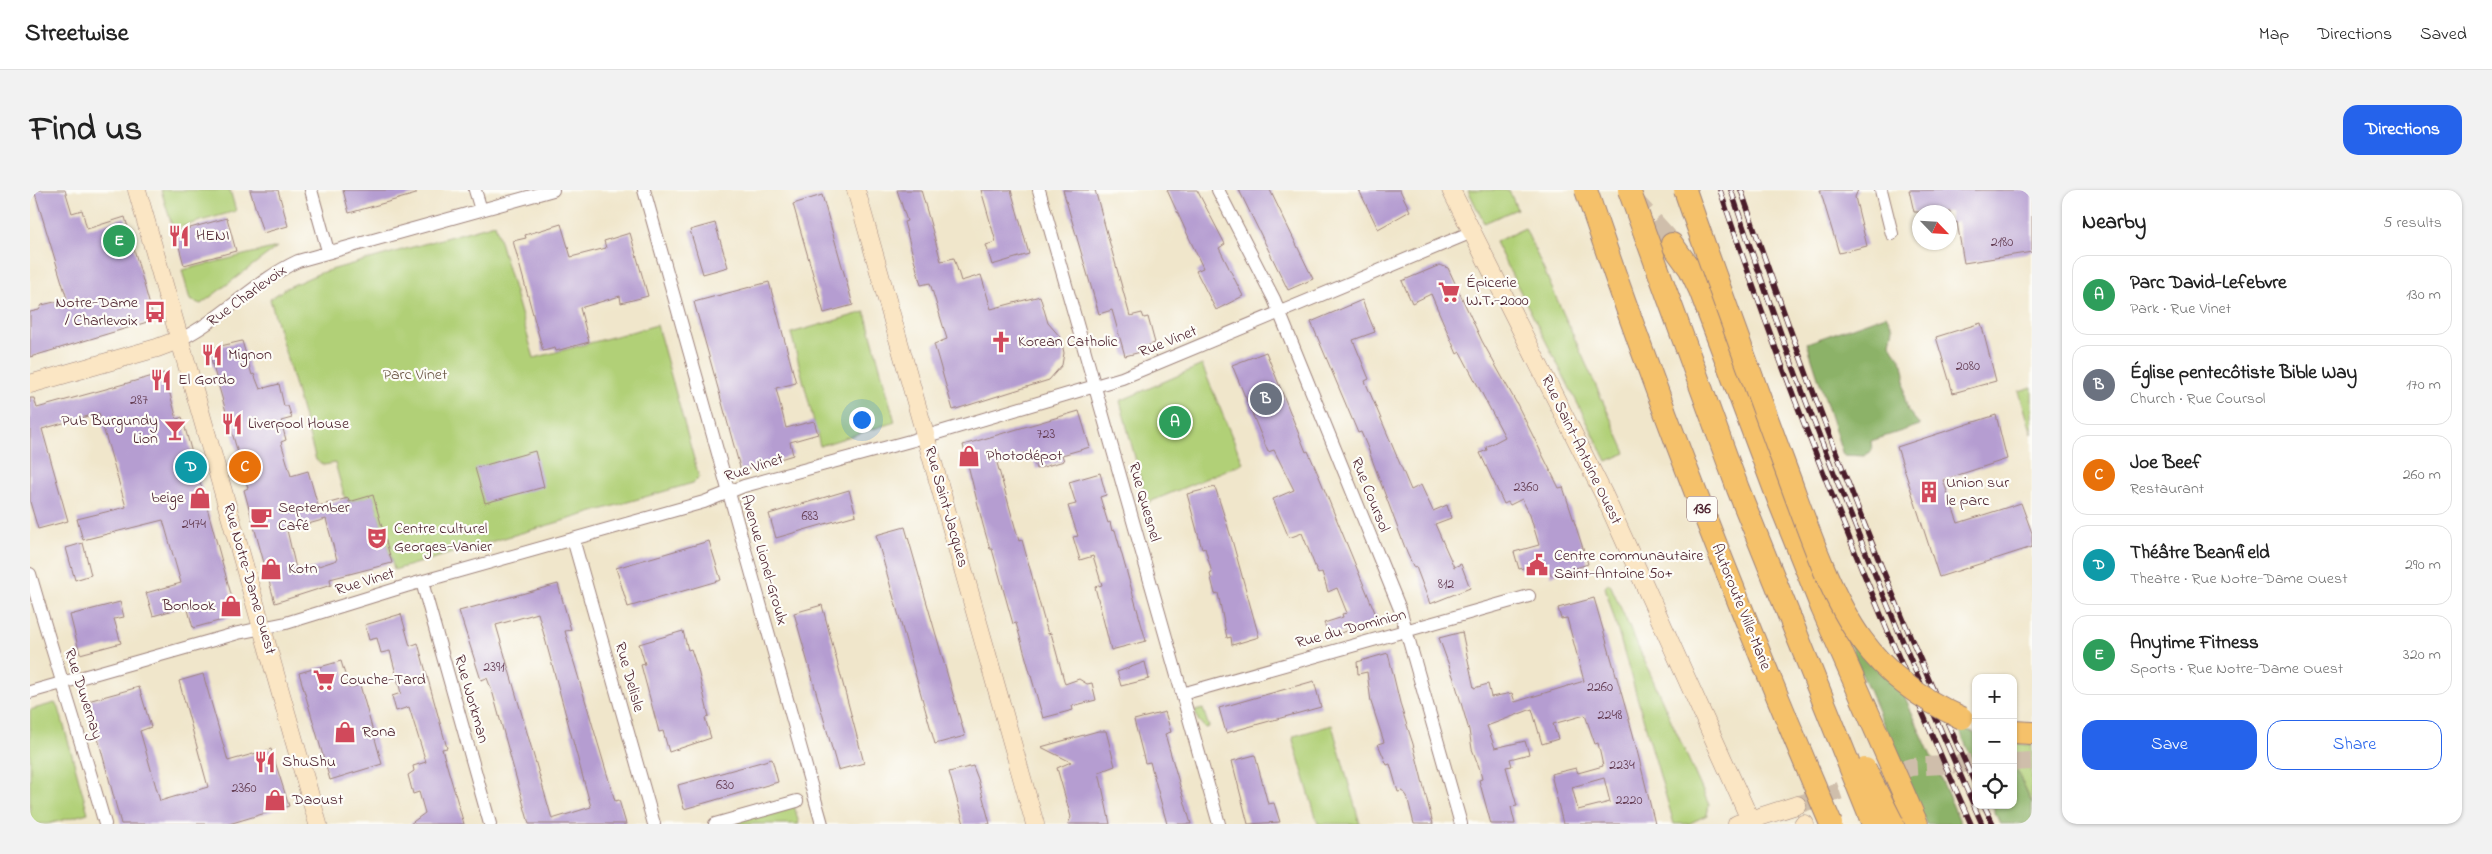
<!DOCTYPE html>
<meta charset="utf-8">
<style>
:root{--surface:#fff;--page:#f2f2f2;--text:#222;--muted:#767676;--line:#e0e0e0;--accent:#2563eb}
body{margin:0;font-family:"Indie Flower",sans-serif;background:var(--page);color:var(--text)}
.controls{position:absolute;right:15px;bottom:15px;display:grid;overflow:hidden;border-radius:10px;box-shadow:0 1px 4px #0004}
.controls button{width:45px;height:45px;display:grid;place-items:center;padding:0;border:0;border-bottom:1px solid var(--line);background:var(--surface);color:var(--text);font:25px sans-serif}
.compass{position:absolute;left:1882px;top:15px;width:45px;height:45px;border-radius:50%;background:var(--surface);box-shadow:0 1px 4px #0004;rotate:115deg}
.you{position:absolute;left:831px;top:229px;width:18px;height:18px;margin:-12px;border:4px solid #fff;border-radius:50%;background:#1a73e8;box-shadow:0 0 0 8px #1a73e833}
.badge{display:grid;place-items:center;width:32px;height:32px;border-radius:50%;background:var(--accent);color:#fff;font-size:16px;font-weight:700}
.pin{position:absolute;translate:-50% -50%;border:2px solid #fff;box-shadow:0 1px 5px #0006}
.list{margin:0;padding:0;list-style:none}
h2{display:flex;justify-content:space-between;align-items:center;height:65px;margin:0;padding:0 20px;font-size:21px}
h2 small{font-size:16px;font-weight:400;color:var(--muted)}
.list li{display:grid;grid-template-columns:32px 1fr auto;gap:15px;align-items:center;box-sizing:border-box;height:80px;margin:0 10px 10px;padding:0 10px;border:1px solid var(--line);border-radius:15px}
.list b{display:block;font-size:19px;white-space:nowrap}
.list p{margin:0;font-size:16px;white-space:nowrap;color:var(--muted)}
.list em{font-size:16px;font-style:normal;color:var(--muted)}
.actions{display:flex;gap:10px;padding:15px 20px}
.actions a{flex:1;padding:11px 0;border:1px solid var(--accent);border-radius:15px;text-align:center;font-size:18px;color:var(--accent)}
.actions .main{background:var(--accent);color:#fff}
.icon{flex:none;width:28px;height:28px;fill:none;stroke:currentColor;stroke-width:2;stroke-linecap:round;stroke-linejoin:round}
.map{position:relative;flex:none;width:2002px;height:634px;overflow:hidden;border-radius:15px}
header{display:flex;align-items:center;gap:30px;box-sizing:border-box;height:70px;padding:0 25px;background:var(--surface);border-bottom:1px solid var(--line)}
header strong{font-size:24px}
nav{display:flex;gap:28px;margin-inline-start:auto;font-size:18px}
.intro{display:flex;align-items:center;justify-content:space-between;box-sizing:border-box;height:120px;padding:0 30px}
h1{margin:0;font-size:35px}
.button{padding:12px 22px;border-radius:15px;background:var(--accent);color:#fff;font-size:18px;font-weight:700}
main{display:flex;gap:30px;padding:0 30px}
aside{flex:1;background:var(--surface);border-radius:15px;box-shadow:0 1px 4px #0004}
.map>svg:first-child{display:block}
.green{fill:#b1d077;stroke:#7e7851}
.forest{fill:#8cb268;stroke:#6b684a}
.building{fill:#b59dd1;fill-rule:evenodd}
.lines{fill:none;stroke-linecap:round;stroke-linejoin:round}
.secondary-tunnel{stroke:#cfbeab;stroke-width:18;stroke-dasharray:18 9;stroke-linecap:butt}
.highway-tunnel{stroke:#cfbeab;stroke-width:22;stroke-dasharray:22 11;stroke-linecap:butt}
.street-casing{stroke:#9d827b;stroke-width:14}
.secondary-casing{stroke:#9d827b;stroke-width:19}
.highway-casing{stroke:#9d827b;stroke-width:24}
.street{stroke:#fff;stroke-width:12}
.secondary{stroke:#fbe6c4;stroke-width:18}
.highway{stroke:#f5c16b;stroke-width:22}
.rail-casing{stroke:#4a1f2b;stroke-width:5.5}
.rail{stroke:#fdfcf7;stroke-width:4;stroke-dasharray:11;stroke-linecap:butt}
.highway-bridge-casing{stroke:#9d827b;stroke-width:24;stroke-linecap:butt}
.highway-bridge{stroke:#f5c16b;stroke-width:22}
.labels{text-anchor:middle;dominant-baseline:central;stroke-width:4.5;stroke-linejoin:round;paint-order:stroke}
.number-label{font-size:14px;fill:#653e54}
.shield{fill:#fdfcf7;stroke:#806168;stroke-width:1}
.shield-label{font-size:15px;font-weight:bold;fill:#4a1f2b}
.poi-label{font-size:16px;fill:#4a1f2b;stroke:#fdfcf7;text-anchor:start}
.street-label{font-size:16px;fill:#4a1f2b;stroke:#fdfcf7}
.park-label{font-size:16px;fill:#695442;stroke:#fdfcf7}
</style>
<header>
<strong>Streetwise</strong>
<nav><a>Map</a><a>Directions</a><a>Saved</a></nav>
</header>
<div class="intro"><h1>Find us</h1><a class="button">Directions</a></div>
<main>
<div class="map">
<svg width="2002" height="634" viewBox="0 0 2002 634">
<rect width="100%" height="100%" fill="#fdfcf7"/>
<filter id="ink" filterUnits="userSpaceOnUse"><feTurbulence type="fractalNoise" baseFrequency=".02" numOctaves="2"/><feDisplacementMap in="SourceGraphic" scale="10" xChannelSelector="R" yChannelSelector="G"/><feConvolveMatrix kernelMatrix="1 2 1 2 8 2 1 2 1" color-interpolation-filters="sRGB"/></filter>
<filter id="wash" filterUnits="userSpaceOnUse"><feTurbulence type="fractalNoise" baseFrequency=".0096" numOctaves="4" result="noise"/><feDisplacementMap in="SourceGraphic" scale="20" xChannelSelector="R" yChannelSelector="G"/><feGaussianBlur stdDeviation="1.12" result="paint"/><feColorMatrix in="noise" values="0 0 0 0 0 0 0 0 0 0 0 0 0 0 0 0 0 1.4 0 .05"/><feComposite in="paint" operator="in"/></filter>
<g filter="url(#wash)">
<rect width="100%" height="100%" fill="#f0e6cb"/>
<path class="green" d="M131 0H200L206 21 143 39Z
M1438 0H1479L1487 19 1454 33Z
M465 34 504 168 627 135 669 287 663 293 364 380 343 306 319 312 318 308 315 309 305 273 294 275 286 270 240 109 256 98 290 83Z
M1495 38 1596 263 1577 271 1465 52Z
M247 57 171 114 160 110 152 80Z
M835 122 865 232 790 256 761 143Z
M1172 175 1213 273 1117 313 1090 211Z
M2002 197V244L1989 201Z
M1578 394H1580L1679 615 1677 625 1658 634H1644L1575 397Z
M25 513 29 518 58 623 18 634H0V520Z
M1173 519 1179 537 1175 538 1168 530 1165 521Z
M1302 535 1330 634H1288L1263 550 1264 546Z
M1983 554 2002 555V614L1983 572Z
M764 615 769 634H696Z"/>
<path class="forest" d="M1856 125 1863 138 1860 153 1873 174 1875 184 1874 205 1878 221 1890 235 1841 251 1842 261 1834 266 1813 265 1777 153Z
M1813 439 1875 507 1931 634H1896Z
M1928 537 1946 544V578Z
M1983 572 2002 614V634H1970L1962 615H1983Z"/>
<g id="blocks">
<path class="building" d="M4 0H35L42 23 52 20 57 39 95 27 124 130 0 167V122L9 120 12 115 37 109Z
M220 0H248L258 36 233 43Z
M313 0H386V4L319 23Z
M867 0H891L911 71 924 68 931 91 951 85 961 119 1010 106 1018 133 1031 148 1034 163 1032 175 1019 190 923 220 904 154 917 149 900 93 891 95 874 32 877 31Z
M951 0H981L999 64 962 75 956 55 966 52Z
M1033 0H1065L1100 126 1112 123 1114 128 1118 127 1125 153 1114 157 1115 161 1095 166 1082 120 1069 124Z
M1137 0H1167L1195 54 1189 58 1213 106 1186 120 1166 81 1173 78Z
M1209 0H1240L1283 89 1258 100Z
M1329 0H1370L1380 21 1348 39Z
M1790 0H1828L1825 7 1837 56 1809 63Z
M1879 0H2002V62L1934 73 1927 32 1920 34V22H1884Z
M792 5 823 115 794 123 763 14Z
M197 28 206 61 154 75 145 42Z
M685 33 698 77 673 84 660 40Z
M531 34 541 67 576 58 574 51 600 43 618 106 591 113 590 106 550 118 559 152 526 161 525 158 513 161 483 51 496 48 495 45Z
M1410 75 1418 78 1452 151 1487 214 1529 298 1533 297 1558 374 1521 386 1519 378 1512 379 1510 374 1489 379 1484 362 1509 355 1500 325 1492 309 1480 315 1478 312 1474 314 1450 263 1457 260 1456 257 1475 247 1430 162 1427 164 1401 104 1382 113 1372 91Z
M739 92 766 193 746 198 756 238 784 231 788 244 760 252 763 265 711 281 664 112Z
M1332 110 1345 142 1323 150 1339 189 1335 191 1381 300 1391 295 1403 321 1417 315 1421 328 1405 334 1424 377 1431 374 1440 398 1400 414 1386 377 1384 378 1377 363 1337 256 1331 242 1328 243 1281 132Z
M1951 133 1966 191 1923 203 1906 147Z
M212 151 222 185 224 184 230 199 249 194 254 216H258L262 228 251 231 256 250 251 252 261 286 278 281 288 316 318 308 319 312 343 305 362 373 300 389 301 395 245 413 214 300 218 298 178 159ZM296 329 307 370 267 383 257 340Z
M1236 162 1276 262 1278 261 1290 289 1349 432 1300 446 1294 433 1313 427 1312 424 1317 423 1307 398 1298 402 1292 382 1288 384 1272 343 1259 348 1243 309 1264 300 1244 260 1238 262 1202 175Z
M134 183 147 229 152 227 207 426 163 438 157 416 123 426 116 403 151 393 133 330 53 350 47 329 96 317 69 223 12 239 38 331 8 339 0 312V208H4L7 218Z
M1049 221 1060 257 1032 265 1034 271 1006 279 1001 261 967 273 989 351 992 350 1018 444 1021 443 1035 494 1049 489 1057 494 1062 493 1066 510 1042 516 1043 520 1013 528 986 433 983 434 962 359H960L953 335 933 255Z
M1966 225 1977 269 1913 290 1928 333 1991 313 2002 343V357L1909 387 1867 257Z
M505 261 514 297 455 313 445 278Z
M1070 283 1076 305 1070 307 1078 333 1080 332 1082 341 1085 340 1116 451 1081 460 1065 397 1072 395 1063 366 1050 370 1043 347 1048 346 1038 316 1046 314 1039 292Z
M1185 297 1202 350 1229 447 1202 455 1201 447 1197 448 1188 403 1185 404 1180 384 1182 383 1175 358 1172 359 1157 304Z
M819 300 826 325 746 348 739 324Z
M875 337 935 546 905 554 846 345Z
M679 351 691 390 598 417 586 378Z
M53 353 61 385 45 390 36 358Z
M528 394 541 440 535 441 540 459 585 611 589 610 596 634H499L463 504 457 488 451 490 429 421ZM508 423 561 617 522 629 466 435Z
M1564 408 1603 544 1625 634H1533L1521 584 1546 578 1548 583 1573 576 1568 553 1565 554 1555 525 1523 534 1528 549 1512 554 1502 519 1457 536 1465 558 1495 551 1499 564 1480 569 1482 576 1476 577 1487 616 1481 617 1485 634H1461L1449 590 1452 589 1449 577 1442 559 1439 540 1424 489 1409 448 1432 442 1444 498 1458 494 1461 507 1482 503 1485 512 1554 491 1537 428 1531 429 1528 418ZM1574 588 1580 612 1548 620 1542 597Z
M90 412 94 427 84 429 91 453 50 464 40 425Z
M792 415 834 573 808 580 764 423Z
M371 424 380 456 388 453 417 558 412 559 434 634H380L395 623 389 602 383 604 378 585 384 581 383 576 396 572 379 517 366 521 362 506 371 503 360 461 351 463 347 448 339 450 335 435Z
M653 441 658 460 661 459 668 480 679 527 675 528 681 548 639 562 633 541 629 542 618 501 611 475 615 474 609 454Z
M1358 463 1371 517 1383 554 1403 634H1384L1377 606 1373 601 1368 602 1360 574 1357 575 1348 554 1354 552 1341 512 1337 482 1328 484 1327 472Z
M311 471 319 498 330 495 352 574 300 590 269 483Z
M1115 472 1119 489 1091 496 1087 482Z
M173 484 198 571 241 559 259 616 199 634H91L58 511 109 497 121 537 110 541 130 611 178 597 149 491Z
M1284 491 1291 517 1196 543 1189 518Z
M1135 522 1141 542 1135 544 1161 634H1137L1120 572 1115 573 1104 530Z
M1068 541H1076L1085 576 1069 582 1080 634H1038L1041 627 1027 578 1041 572 1011 557Z
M1225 565 1238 614 1244 613 1250 632 1218 634 1202 571Z
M742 569 748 592 654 619 648 595Z
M943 576 948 589 960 634H934L919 582Z"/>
</g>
</g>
<g filter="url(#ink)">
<use href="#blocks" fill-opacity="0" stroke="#9d827b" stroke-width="1"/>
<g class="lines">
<path class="secondary-tunnel" d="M1983 572 2002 571
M1767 615 1881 577 1946 573"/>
<path class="highway-tunnel" d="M1600 8 1642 54"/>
<g class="street-casing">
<path id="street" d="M281 0 298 61
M445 0 451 20
M614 0 792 634
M1009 0 1189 634
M1188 0 1244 109 1370 419 1431 634
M1851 0 1862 44
M151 149C193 128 225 91 268 71L523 0
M543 349 624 634
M0 384C24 468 51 550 75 634
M392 392 460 634
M0 502 208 443 256 433 376 396 674 312 714 296 880 251 1092 188 1442 42
M1152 504 1499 406
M685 634 767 611"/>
</g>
<g class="secondary-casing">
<path id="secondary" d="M107 0 288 634
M826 0 1005 634
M1421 0 1574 305 1722 634
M0 194 127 158 151 149
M1707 634 1767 615
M1773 634H1775"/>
</g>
<g class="highway-casing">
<path id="highway" d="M1642 54 1660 79 1670 100 1749 311 1792 418 1887 634
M1983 542 2002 543"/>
</g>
<use href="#street" class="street"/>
<use href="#secondary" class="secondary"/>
<use href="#highway" class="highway"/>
<g class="rail-casing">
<path id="rail" d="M1690 0C1762 216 1849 426 1941 634
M1701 0C1772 216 1860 426 1952 634
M1711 0C1780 202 1857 401 1946 596
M1954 615 1963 634"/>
</g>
<use href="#rail" class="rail"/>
<g class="highway-bridge-casing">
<path id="highway-bridge" d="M1556 0C1628 215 1712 426 1801 634
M1599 0 1708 299 1843 634
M1655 0C1687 93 1721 185 1755 277 1775 330 1799 405 1832 450 1858 486 1892 510 1932 528
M1835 579 1863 634"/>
</g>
<use href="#highway-bridge" class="highway-bridge"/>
</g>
</g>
<defs>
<g id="restaurant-bare" transform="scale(1.725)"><path d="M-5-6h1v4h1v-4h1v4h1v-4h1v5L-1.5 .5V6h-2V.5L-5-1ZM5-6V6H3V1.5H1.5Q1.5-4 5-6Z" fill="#d1495b" stroke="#fdfcf7" stroke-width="2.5" paint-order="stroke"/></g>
<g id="supermarket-bare" transform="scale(1.725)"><path d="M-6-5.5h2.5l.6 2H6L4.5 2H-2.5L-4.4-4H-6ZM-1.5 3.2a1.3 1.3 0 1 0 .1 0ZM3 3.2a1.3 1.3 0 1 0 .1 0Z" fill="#d1495b" stroke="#fdfcf7" stroke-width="2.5" paint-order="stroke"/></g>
<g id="bus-bare" transform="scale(1.725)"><path d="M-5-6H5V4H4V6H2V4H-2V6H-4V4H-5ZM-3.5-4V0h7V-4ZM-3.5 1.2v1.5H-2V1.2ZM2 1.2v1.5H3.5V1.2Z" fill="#d1495b" stroke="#fdfcf7" stroke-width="2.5" paint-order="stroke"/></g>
<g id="church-bare" transform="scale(1.725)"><path d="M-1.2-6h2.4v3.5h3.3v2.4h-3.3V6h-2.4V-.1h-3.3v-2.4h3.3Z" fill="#d1495b" stroke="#fdfcf7" stroke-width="2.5" paint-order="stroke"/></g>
<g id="bar-bare" transform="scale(1.725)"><path d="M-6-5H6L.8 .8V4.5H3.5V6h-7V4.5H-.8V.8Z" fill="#d1495b" stroke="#fdfcf7" stroke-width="2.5" paint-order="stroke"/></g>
<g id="shop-bare" transform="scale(1.725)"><path d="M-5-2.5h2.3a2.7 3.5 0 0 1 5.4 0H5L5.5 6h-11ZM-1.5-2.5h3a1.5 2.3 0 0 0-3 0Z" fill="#d1495b" stroke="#fdfcf7" stroke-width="2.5" paint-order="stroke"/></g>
<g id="building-bare" transform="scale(1.725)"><path d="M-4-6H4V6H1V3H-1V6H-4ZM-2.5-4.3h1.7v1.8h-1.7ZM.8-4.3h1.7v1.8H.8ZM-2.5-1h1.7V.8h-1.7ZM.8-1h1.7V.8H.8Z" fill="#d1495b" stroke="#fdfcf7" stroke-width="2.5" paint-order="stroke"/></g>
<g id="cafe-bare" transform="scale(1.725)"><path d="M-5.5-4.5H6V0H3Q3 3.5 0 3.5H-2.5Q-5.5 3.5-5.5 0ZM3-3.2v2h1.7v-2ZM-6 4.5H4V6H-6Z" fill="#d1495b" stroke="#fdfcf7" stroke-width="2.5" paint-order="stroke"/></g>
<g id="theatre-bare" transform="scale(1.725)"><path d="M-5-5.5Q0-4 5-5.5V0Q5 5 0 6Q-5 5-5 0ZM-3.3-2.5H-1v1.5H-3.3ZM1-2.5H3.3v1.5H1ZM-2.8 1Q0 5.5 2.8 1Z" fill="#d1495b" stroke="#fdfcf7" stroke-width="2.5" paint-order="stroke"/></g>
<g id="civic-bare" transform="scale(1.725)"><path d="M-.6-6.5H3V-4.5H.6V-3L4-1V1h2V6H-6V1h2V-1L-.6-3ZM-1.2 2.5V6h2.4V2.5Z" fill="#d1495b" stroke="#fdfcf7" stroke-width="2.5" paint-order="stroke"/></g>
</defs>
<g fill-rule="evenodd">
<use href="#restaurant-bare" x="149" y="46"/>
<use href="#supermarket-bare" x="1419" y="102"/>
<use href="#bus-bare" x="125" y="122"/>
<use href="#church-bare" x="971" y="152"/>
<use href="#restaurant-bare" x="182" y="165"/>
<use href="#restaurant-bare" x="131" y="190"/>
<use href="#restaurant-bare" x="202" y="234"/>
<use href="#bar-bare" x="145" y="240"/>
<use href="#shop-bare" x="939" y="266"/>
<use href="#building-bare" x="1899" y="302"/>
<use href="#shop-bare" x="170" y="308"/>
<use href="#cafe-bare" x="231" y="327"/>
<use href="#theatre-bare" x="347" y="348"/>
<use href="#civic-bare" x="1507" y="375"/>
<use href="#shop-bare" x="241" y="379"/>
<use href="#shop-bare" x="201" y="416"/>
<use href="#supermarket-bare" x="294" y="490"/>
<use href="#shop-bare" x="315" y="542"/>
<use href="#restaurant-bare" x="235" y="572"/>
<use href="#shop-bare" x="245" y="610"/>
</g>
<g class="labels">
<g class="number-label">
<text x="1972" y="52">2180</text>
<text x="1938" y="176">2080</text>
<text x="109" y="210">287</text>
<text x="1016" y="244">723</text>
<text x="1496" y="297">2360</text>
<text x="780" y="326">683</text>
<text x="164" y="334">2474</text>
<text x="1416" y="394">812</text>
<text x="464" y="477">2391</text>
<text x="1570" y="497">2260</text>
<text x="1580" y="525">2248</text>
<text x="1592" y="575">2234</text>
<text x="695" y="595">630</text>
<text x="214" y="598">2360</text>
<text x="1599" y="610">2220</text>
</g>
<rect class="shield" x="1657" y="306.5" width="30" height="25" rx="4"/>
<g class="shield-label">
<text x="1672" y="319">136</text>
</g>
<g class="poi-label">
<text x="166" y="46">HENI</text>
<text x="1436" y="93">Épicerie<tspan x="1436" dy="18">W.T.-2000</tspan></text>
<text x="108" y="113" text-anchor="end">Notre-Dame<tspan x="108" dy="18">/ Charlevoix</tspan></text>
<text x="988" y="152">Korean Catholic</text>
<text x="198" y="165">Mignon</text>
<text x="148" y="190">El Gordo</text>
<text x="128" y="231" text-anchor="end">Pub Burgundy<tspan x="128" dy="18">Lion</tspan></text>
<text x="218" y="234">Liverpool House</text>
<text x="956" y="266">Photodépot</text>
<text x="1916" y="293">Union sur<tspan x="1916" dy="18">le parc</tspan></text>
<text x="154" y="308" text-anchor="end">beige</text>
<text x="248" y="318">September<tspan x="248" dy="18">Café</tspan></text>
<text x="364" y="339">Centre culturel<tspan x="364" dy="18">Georges-Vanier</tspan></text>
<text x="1524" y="366">Centre communautaire<tspan x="1524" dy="18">Saint-Antoine 50+</tspan></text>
<text x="258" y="379">Kotn</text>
<text x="185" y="416" text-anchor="end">Bonlook</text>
<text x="310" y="490">Couche-Tard</text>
<text x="332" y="542">Rona</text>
<text x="252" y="572">ShuShu</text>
<text x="262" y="610">Daoust</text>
</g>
<g class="street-label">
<text transform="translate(217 106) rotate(-36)">Rue Charlevoix</text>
<text transform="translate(1138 152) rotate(-22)">Rue Vinet</text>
<text transform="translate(1551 260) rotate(64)">Rue Saint-Antoine Ouest</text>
<text transform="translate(724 278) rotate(-18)">Rue Vinet</text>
<text transform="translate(1340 305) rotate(68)">Rue Coursol</text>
<text transform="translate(1114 312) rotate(74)">Rue Quesnel</text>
<text transform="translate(916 317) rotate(74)">Rue Saint-Jacques</text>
<text transform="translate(734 370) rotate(74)">Avenue Lionel-Groulx</text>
<text transform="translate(219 389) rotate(74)">Rue Notre-Dame Ouest</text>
<text transform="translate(335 392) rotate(-17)">Rue Vinet</text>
<text transform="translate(1711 417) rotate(68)">Autoroute Ville-Marie</text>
<text transform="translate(1321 439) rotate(-15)">Rue du Dominion</text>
<text transform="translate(599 487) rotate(74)">Rue Delisle</text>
<text transform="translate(53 504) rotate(72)">Rue Duvernay</text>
<text transform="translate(441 509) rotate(74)">Rue Workman</text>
</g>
<g class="park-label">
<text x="385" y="185">Parc Vinet</text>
</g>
</g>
</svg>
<div class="controls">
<button>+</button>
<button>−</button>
<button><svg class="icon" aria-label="locate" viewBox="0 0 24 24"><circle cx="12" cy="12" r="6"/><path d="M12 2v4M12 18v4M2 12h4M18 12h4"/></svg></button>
</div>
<svg class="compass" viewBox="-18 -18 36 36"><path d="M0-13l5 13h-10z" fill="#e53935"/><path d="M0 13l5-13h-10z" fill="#767676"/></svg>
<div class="you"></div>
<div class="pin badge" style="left:1145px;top:232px;background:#2e9e5b">A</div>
<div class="pin badge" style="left:1236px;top:209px;background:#6b7280">B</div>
<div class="pin badge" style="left:215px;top:277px;background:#e8710a">C</div>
<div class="pin badge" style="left:161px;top:277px;background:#0f9aa8">D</div>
<div class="pin badge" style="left:89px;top:51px;background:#2e9e5b">E</div>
</div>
<aside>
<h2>Nearby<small>5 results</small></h2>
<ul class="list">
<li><span class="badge" style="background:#2e9e5b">A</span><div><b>Parc David-Lefebvre</b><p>Park · Rue Vinet</p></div><em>130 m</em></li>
<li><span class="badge" style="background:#6b7280">B</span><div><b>Église pentecôtiste Bible Way</b><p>Church · Rue Coursol</p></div><em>170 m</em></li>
<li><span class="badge" style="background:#e8710a">C</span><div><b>Joe Beef</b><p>Restaurant</p></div><em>260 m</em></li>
<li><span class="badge" style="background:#0f9aa8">D</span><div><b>Théâtre Beanfield</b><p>Theatre · Rue Notre-Dame Ouest</p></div><em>290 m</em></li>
<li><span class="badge" style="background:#2e9e5b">E</span><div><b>Anytime Fitness</b><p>Sports · Rue Notre-Dame Ouest</p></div><em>320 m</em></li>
</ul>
<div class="actions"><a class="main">Save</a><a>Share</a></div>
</aside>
</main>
